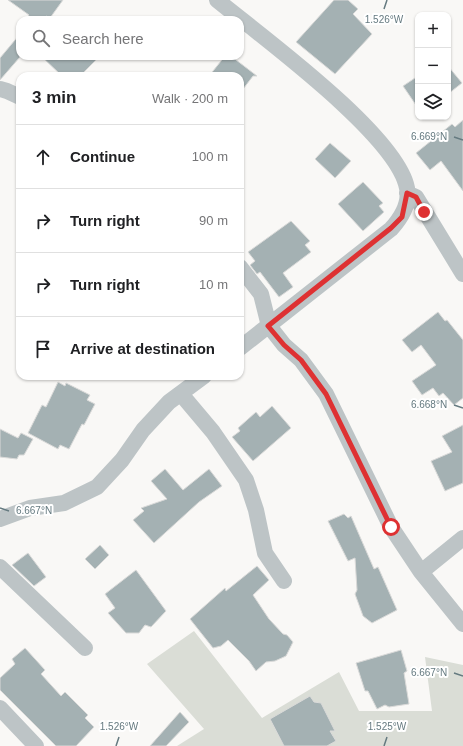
<!DOCTYPE html>
<meta charset="utf-8">
<style>
:root{--surface:#fff;--page:#f2f2f2;--text:#202124;--muted:#757577;--line:#e0e0e0}
body{margin:0;font-family:Helvetica,sans-serif;background:var(--page);color:var(--text)}
.controls{position:absolute;right:12px;top:12px;display:grid;overflow:hidden;border-radius:8px;box-shadow:0 1px 3px #0004}
.controls button{width:36px;height:36px;display:grid;place-items:center;padding:0;border:0;border-bottom:1px solid var(--line);background:var(--surface);color:var(--text);font:20px sans-serif}
.stop{position:absolute;width:12px;height:12px;margin:-9px;border:3px solid #de3132;border-radius:50%;background:#fff}
.stop.end{background:#de3132;border-color:#fff;box-shadow:0 1px 4px #0008}
.list{margin:0;padding:0;list-style:none}
h2{display:flex;justify-content:space-between;align-items:center;height:52px;margin:0;padding:0 16px;font-size:17px}
h2 small{font-size:13px;font-weight:400;color:var(--muted)}
.list li{display:grid;grid-template-columns:26px 1fr auto;gap:12px;align-items:center;box-sizing:border-box;height:64px;padding:0 16px;border-top:1px solid var(--line)}
.list b{display:block;font-size:15px;white-space:nowrap}
.list em{font-size:13px;font-style:normal;color:var(--muted)}
.icon{flex:none;width:22px;height:22px;fill:none;stroke:currentColor;stroke-width:2;stroke-linecap:round;stroke-linejoin:round}
.map{position:relative;flex:none;width:463px;height:746px;overflow:hidden}
.search{position:absolute;background:var(--surface);box-shadow:0 1px 3px #0004;left:16px;top:16px;width:228px;height:44px;display:flex;align-items:center;gap:10px;box-sizing:border-box;padding:0 14px;border-radius:12px;color:var(--muted);font-size:15px}
.panel{position:absolute;background:var(--surface);box-shadow:0 1px 3px #0004;left:16px;top:72px;width:228px;height:308px;border-radius:12px}
.map>svg:first-child{display:block}
.green{fill:#daddd6}
.building{fill:#a4b1b3;stroke:#dadad9}
.lines{fill:none;stroke-linecap:round;stroke-linejoin:round}
.street{stroke:#bdc4c6;stroke-width:16}
.route{stroke:#de3132;stroke-width:5}
.ticks{fill:none;stroke:#657a80;stroke-width:1.5}
.ticks-label{font-size:10px;text-anchor:middle;fill:#657a80;stroke:#fff;stroke-width:4;stroke-linejoin:round;paint-order:stroke}
</style>
<div class="map">
<svg width="463" height="746" viewBox="0 0 463 746">
<rect width="100%" height="100%" fill="#f9f8f6"/>
<path class="green" d="M194 631 262 718 339 672 359 711H432L425 657 463 665V746H177L204 729 147 664Z"/>
<path class="building" d="M8 0H63L50 18 46 16 43 20H25L29 15Z
M334 0H348L358 9 353 14 372 34 335 74 296 42Z
M20 34V57L0 80V58Z
M41 56H100L80 76H62Z
M225 56H231L257 76H253L240 93V76H209Z
M448 66 462 83 448 94Z
M418 76V108L403 86Z
M463 120V191L441 161 430 170 416 153 452 124 455 127Z
M330 143 351 161 335 178 315 159Z
M363 182 383 203 379 206 384 212 363 231 338 204Z
M291 221 310 241 305 245 311 252 283 273 293 287 279 297 260 272 257 274 250 265 255 261 248 252Z
M438 312 445 321 447 320 463 340V398L454 405 443 393 439 396 433 388 422 395 412 381 436 365 421 345 412 352 402 340Z
M58 382 65 386 66 383 90 395 87 400 95 404 84 425 82 424 69 449 60 445 58 449 28 433 42 405 46 407Z
M272 406 291 428 253 461 232 437 240 431 238 428 256 412 260 417Z
M463 425V483L445 491 431 461 452 452 442 436Z
M0 429 18 438 21 433 33 439 24 455H19L17 459 0 457Z
M165 469 183 490 209 469 222 486 199 502 154 543 133 520 144 511 141 508 167 499 151 481Z
M344 514 348 518 351 516 374 569 378 567 397 610 372 623 363 616 355 594 357 590 355 558 348 561 328 521Z
M100 545 109 555 95 569 85 559Z
M28 553 46 577 34 586 12 565Z
M257 566 269 580 253 595 269 619 283 634 287 635 293 642 286 656 275 661 266 662 256 671 249 661 228 640 221 646 213 648 190 619 225 588 226 591Z
M136 570 166 611 151 627 145 625 139 633H126L108 613 115 608 105 594Z
M25 648 45 670 41 674 61 696 65 692 88 715 85 718 94 727 76 746H56L0 690V678L15 664 12 659Z
M401 650 407 671 404 673 409 704 389 707 385 705 377 709 368 691H365L356 663Z
M310 696 314 702 321 703 335 731H330L336 741 327 746H284L270 719Z
M180 712 189 722 166 746H150Z"/>
<g class="lines">
<path class="street" d="M217 0C261 36 397 135 407 188 410 203 401 218 391 229L240 348
M0 89 7 91 20 97
M407 193 416 197 463 274
M240 267 261 294 269 326 284 345 301 360 326 394 391 527 421 572 463 624
M181 394 213 432 246 480 256 510 265 553 284 581
M0 519 30 508 64 503 97 487 122 460 143 430 169 402 204 376
M0 567 85 648
M421 572 463 538
M0 708 36 746"/>
</g>
<g class="lines">
<path class="route" d="M391 527 326 394 301 360 284 345 268 326 391 228 402 217 407 193 416 197 424 212"/>
</g>
<path class="ticks" d="M384 9 387 0M454 137 463 140M454 405 463 408M0 508 9 511M454 673 463 676M116 746 119 737M384 746 387 737"/>
<g class="ticks-label">
<text x="384" y="23">1.526°W</text>
<text x="429" y="140">6.669°N</text>
<text x="429" y="408">6.668°N</text>
<text x="34" y="514">6.667°N</text>
<text x="429" y="676">6.667°N</text>
<text x="119" y="730">1.526°W</text>
<text x="387" y="730">1.525°W</text>
</g>
</svg>
<div class="controls">
<button>+</button>
<button>−</button>
<button><svg class="icon" aria-label="layers" viewBox="0 0 24 24"><path d="M12 4l9 5-9 5-9-5zM3 14l9 5 9-5"/></svg></button>
</div>
<div class="stop" style="left:391px;top:527px"></div>
<div class="stop end" style="left:424px;top:212px"></div>
<div class="search"><svg class="icon" aria-label="search" viewBox="0 0 24 24"><circle cx="10" cy="10" r="6"/><path d="M15 15l6 6"/></svg>Search here</div>
<section class="panel">
<h2>3 min<small>Walk · 200 m</small></h2>
<ul class="list">
<li><svg class="icon" aria-label="ahead" viewBox="0 0 24 24"><path d="M12 20V5M6 11l6-6 6 6"/></svg><div><b>Continue</b></div><em>100 m</em></li>
<li><svg class="icon" aria-label="right" viewBox="0 0 24 24"><path d="M7 20v-9h11M14 6l5 5-5 5"/></svg><div><b>Turn right</b></div><em>90 m</em></li>
<li><svg class="icon" aria-label="right" viewBox="0 0 24 24"><path d="M7 20v-9h11M14 6l5 5-5 5"/></svg><div><b>Turn right</b></div><em>10 m</em></li>
<li><svg class="icon" aria-label="arrive" viewBox="0 0 24 24"><path d="M6 21V4h12l-3 4 3 4H6"/></svg><div><b>Arrive at destination</b></div></li>
</ul>
</section>
</div>
